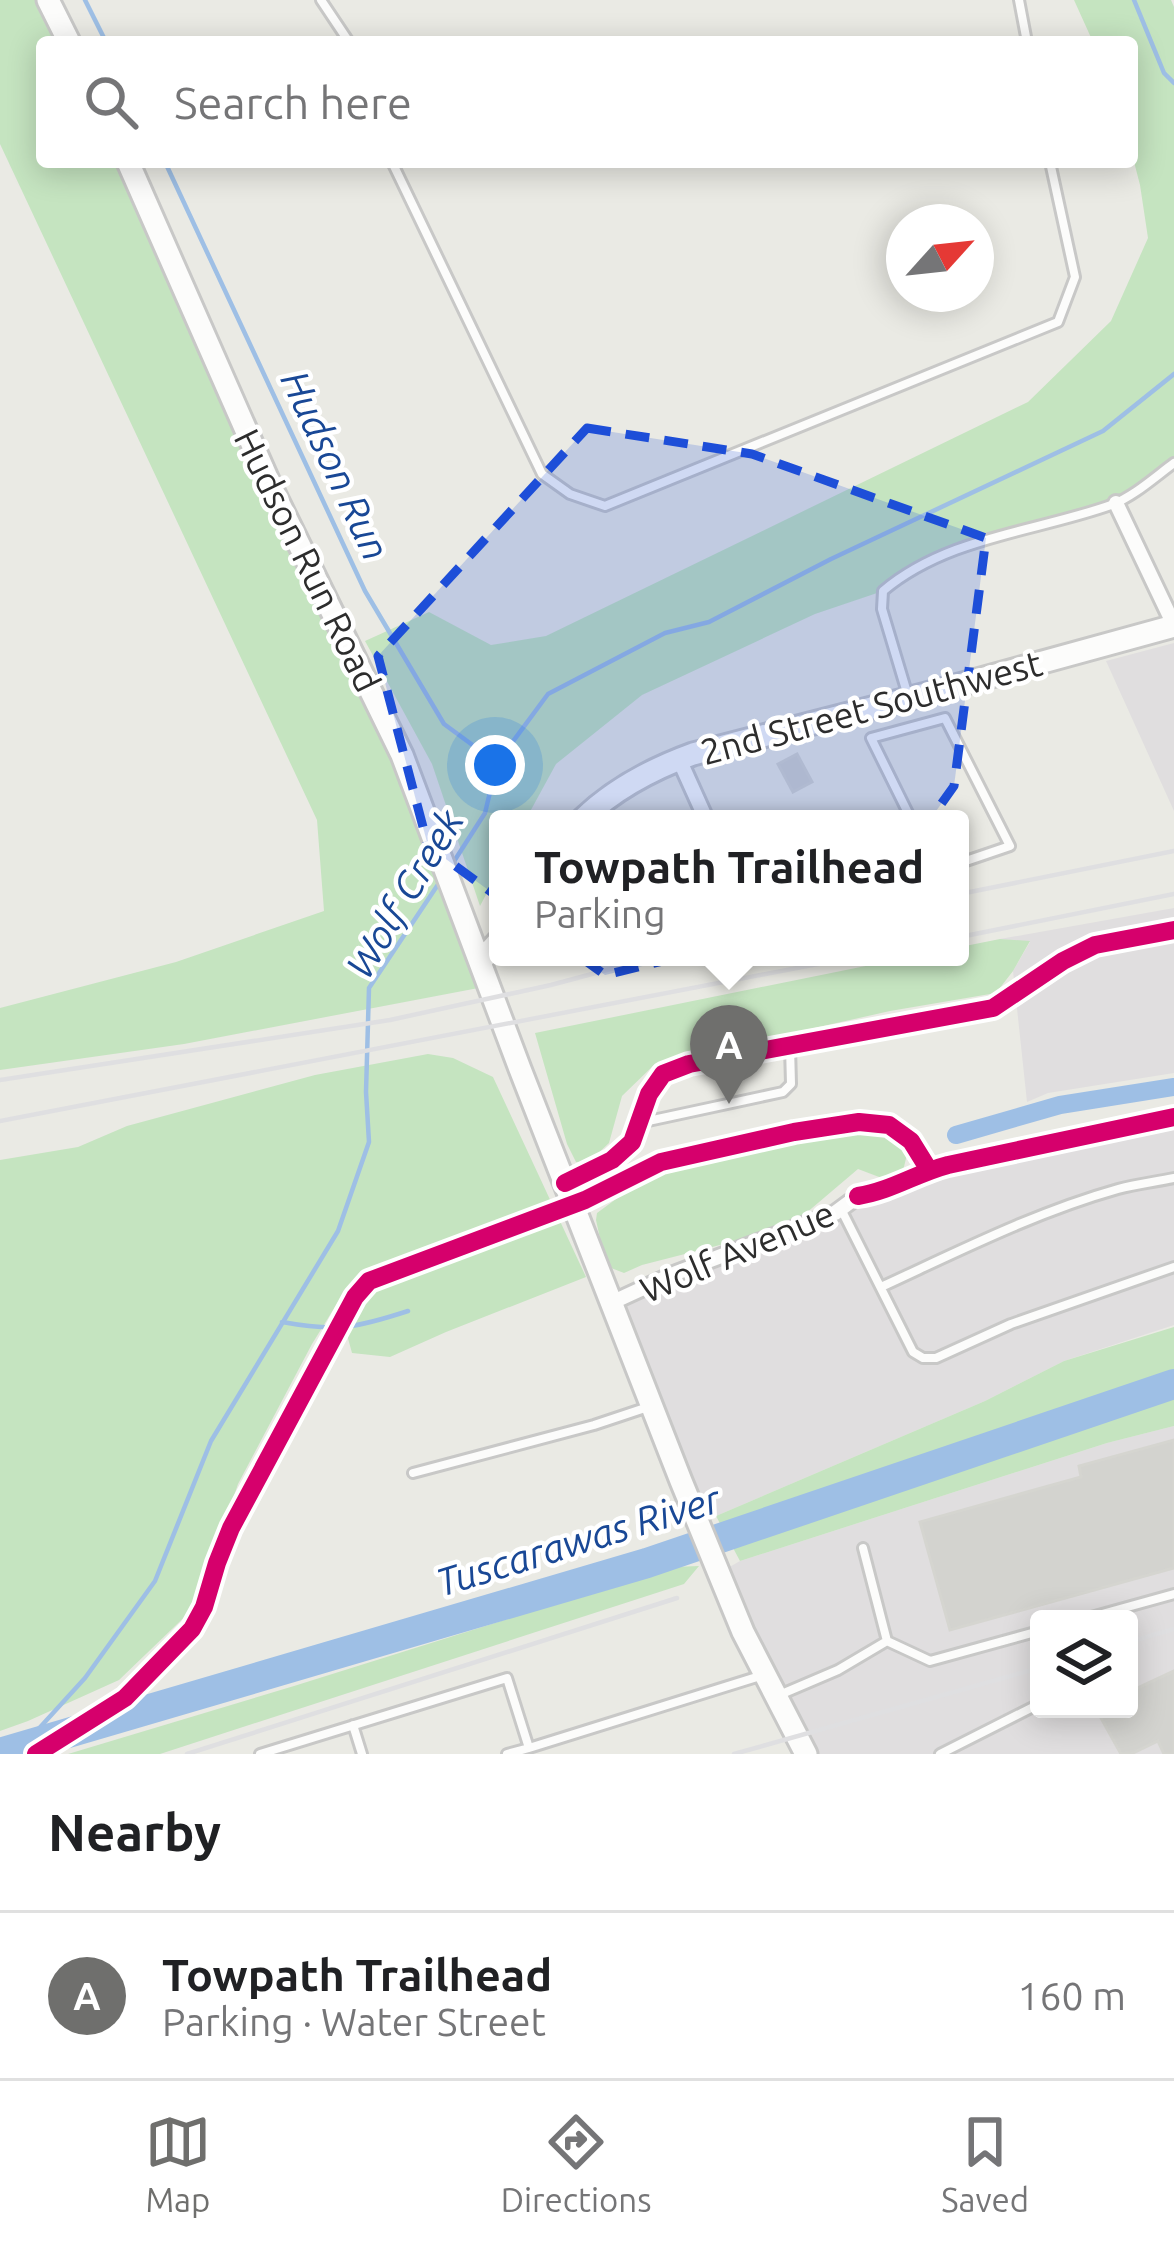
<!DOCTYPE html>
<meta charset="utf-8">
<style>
:root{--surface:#fff;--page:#f6f6f6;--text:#202124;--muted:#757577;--line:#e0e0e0;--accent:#6f6f6d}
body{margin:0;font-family:Ubuntu,sans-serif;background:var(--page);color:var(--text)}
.controls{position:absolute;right:36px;bottom:36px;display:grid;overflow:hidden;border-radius:12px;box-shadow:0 6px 30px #0003}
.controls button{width:108px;height:108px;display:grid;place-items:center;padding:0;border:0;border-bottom:3px solid var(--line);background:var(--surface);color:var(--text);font:60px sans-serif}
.compass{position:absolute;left:886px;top:204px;width:108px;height:108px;border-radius:50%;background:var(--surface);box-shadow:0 6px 30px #0003;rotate:63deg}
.you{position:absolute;left:495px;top:765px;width:42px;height:42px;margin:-30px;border:9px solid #fff;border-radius:50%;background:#1a73e8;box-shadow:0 0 0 18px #1a73e833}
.badge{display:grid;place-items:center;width:78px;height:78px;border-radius:50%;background:var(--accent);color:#fff;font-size:39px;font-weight:700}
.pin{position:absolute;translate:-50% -99px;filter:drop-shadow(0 3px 6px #0008)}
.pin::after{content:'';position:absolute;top:63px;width:42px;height:36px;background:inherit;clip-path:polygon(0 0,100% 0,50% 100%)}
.popup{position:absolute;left:489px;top:810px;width:480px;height:156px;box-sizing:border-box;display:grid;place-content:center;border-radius:12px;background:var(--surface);filter:drop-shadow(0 3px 9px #0005);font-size:39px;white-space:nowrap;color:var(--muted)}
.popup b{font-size:45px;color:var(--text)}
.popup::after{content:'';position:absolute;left:50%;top:100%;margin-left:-24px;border:24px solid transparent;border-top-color:var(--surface)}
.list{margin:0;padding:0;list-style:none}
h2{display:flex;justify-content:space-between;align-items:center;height:156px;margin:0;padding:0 48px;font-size:51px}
h2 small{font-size:39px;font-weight:400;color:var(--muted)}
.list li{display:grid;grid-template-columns:78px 1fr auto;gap:36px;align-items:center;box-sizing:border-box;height:168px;padding:0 48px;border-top:3px solid var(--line)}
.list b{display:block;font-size:45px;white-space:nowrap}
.list p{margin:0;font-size:39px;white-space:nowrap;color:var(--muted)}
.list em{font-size:39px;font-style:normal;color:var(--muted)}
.icon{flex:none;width:66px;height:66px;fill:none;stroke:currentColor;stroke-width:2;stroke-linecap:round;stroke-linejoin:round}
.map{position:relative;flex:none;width:1174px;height:1754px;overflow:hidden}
.search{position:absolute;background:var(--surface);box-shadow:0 6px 30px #0003;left:36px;right:36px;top:36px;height:132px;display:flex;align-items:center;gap:30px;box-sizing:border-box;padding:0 42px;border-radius:12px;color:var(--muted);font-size:45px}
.sheet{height:324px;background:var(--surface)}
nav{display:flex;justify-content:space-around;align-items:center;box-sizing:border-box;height:168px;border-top:3px solid var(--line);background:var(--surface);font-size:33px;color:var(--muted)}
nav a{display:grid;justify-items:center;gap:6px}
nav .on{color:var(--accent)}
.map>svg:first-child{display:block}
.industrial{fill:#e0dedf;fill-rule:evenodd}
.green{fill:#c5e4c0}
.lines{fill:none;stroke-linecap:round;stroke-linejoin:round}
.stream{stroke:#9ebfe5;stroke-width:4.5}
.canal{stroke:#9ebfe5;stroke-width:18}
.river{stroke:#9ebfe5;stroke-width:30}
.building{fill:#d3d3cf;stroke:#d5d5d0;stroke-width:3}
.lane-casing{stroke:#c8c8c7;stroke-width:14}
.street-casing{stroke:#c8c8c7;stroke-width:20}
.secondary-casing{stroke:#c8c8c7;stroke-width:27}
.lane{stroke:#fcfcfb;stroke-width:8}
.street{stroke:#fcfcfb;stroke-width:14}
.secondary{stroke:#fcfcfb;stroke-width:21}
.rail{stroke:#dfdfe1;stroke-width:4.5}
.cycleway-casing{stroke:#fff;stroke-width:26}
.cycleway{stroke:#d6006c;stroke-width:18}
.marked{fill:#1d4ed8;fill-opacity:0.2;stroke:#1d4ed8;stroke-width:9;stroke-dasharray:24 15;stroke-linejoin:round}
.labels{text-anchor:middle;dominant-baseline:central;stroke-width:9;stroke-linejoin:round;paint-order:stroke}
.street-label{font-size:36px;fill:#2d2d2d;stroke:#fff}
.water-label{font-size:39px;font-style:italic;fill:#194896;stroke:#fff}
</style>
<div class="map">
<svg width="1174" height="1754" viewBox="0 0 1174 1754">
<rect width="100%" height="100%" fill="#eaeae4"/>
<path class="industrial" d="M1174 643V811L1106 661Z
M1174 908V1073L1048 1093 1027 1102 1013 971 1030 942 1000 939Z
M1174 1126V1325L1064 1361 985 1401 716 1516 697 1520 613 1302 676 1273 896 1191 980 1168Z
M1174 1426V1754H806L712 1577 740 1561 1107 1443ZM1039 1619H1129V1709H1039Z"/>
<path class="green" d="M0 0H48L69 42H42V162H128L387 722 489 986 184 1044 0 1070V1008L176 962 324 911 317 820 0 144Z
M1074 0H1171L1174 7V463L1116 503 975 543 923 564 883 591 815 614 642 695 556 764 526 819H498V872L480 906 432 764 365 641 429 612 491 645 546 636 1028 402 1111 321 1148 238 1140 185 1132 154V42H1093Z
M1000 939 1030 941 1013 971 996 993 890 1011 655 1064 622 1096 609 1143 588 1163 576 1162 567 1144 535 1033 910 957H960V947Z
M428 1054 453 1058 493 1077 586 1277 446 1332 390 1357 352 1353 338 1302 312 1344 238 1484 198 1604 119 1680 28 1721 0 1731V1160L78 1147 127 1126 315 1075Z
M872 1130 898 1137 908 1150 903 1171 887 1180 858 1169 805 1214 755 1236 642 1265 624 1273 606 1266 596 1220 597 1213 646 1177 794 1132Z
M1174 1327V1426L1107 1443 740 1561 716 1516 985 1401 1064 1361Z
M699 1566 684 1584 160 1754H68L294 1686 673 1567Z"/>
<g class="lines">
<path class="stream" d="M85 0 106 42
M1134 0 1164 73 1174 83
M165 162 365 591 444 724 497 763
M451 866 485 813 497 763 548 694 665 633 709 622 831 559 1103 431 1174 374
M282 1322C337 1332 356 1328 408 1311
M23 1746 85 1678 155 1581 211 1441 338 1231 369 1142 366 1092 369 988 441 880"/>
<path class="canal" d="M956 1135 1060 1105 1174 1087"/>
<path class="river" d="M0 1753 647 1563 1174 1384"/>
</g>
<path class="building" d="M797 754 812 782 793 792 778 764Z
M1174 1440V1568L950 1630 920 1522 1081 1477 1079 1466Z
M1174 1671V1754H1164L1158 1741 1131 1754H1121L1096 1709H1129V1692Z"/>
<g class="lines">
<g class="lane-casing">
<path id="lane" d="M321 0 349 42
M1019 0 1027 42
M392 162 542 474 570 494 605 506 1058 322 1075 277 1050 162
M908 696 882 609 883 591C947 537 1035 532 1111 505 1133 497 1155 477 1174 463
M911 819 871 738 945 718 1010 846 960 863
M639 1123 783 1092 791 1084 790 1047
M842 1211 913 1352 923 1358H936L1011 1324 1174 1267
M881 1287C957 1252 1036 1212 1118 1189 1136 1184 1155 1182 1174 1178
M413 1473 594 1425 651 1406
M1084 1619 1174 1594
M887 1641 930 1661 1039 1631
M777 1696 838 1670 887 1641 863 1548
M353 1725 362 1754
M260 1754 507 1678 529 1748 763 1675
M507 1754 529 1748
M940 1754 1039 1704"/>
</g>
<g class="street-casing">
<path id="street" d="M1116 503 1174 625
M679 759 706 819
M565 1183 612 1160 632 1142 649 1094 663 1074 689 1064 993 1008 1063 961 1095 945 1174 930
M613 1302 676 1273 835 1213 858 1196"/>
</g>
<g class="secondary-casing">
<path id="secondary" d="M48 0 69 42
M128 162 271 487 402 755 520 1069 681 1481 743 1632 806 1754
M583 819C614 789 652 769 693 754L926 694 1174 626
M480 962 498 942"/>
</g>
<use href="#lane" class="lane"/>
<use href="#street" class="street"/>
<use href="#secondary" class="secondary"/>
<path class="rail" d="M960 894 1174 851
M960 937 1174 894
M0 1080 390 1020 551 985 655 957
M0 1121 854 957
M1129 1642 1174 1629
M187 1754 677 1598
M734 1754 1039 1668"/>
<g class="cycleway-casing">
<path id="cycleway" d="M565 1183 612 1160 632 1142 649 1094 663 1074 689 1064 993 1008 1063 961 1095 945 1174 930
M858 1196C891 1191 917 1173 948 1165L1174 1117
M36 1754 125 1698 192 1629 204 1607 217 1563 231 1528 355 1297 369 1281 585 1200 661 1162 794 1132 859 1122 889 1125 911 1141 929 1170"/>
</g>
<use href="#cycleway" class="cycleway"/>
</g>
<path class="marked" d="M587 428 752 454 986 538 954 786 863 913 605 975 428 846 378 656Z"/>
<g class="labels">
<g class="street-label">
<text transform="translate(308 560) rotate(64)">Hudson Run Road</text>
<text transform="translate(871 707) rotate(-15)">2nd Street Southwest</text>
<text transform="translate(737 1251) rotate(-23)">Wolf Avenue</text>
</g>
<g class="water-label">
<text transform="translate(336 465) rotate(65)">Hudson Run</text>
<text transform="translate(404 893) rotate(-59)">Wolf Creek</text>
<text transform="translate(578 1540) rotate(-17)">Tuscarawas River</text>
</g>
</g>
</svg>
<div class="controls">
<button><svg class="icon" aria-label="layers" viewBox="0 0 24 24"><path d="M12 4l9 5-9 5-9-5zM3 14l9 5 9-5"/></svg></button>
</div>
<svg class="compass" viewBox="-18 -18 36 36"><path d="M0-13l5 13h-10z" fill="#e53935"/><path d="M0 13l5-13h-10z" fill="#757577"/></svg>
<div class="you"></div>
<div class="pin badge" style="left:729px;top:1104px">A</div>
<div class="popup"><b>Towpath Trailhead</b>Parking</div>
<div class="search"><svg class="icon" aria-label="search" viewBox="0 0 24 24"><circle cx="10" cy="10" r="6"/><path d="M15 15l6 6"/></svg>Search here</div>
</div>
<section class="sheet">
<h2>Nearby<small></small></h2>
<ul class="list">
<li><span class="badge">A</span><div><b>Towpath Trailhead</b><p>Parking · Water Street</p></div><em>160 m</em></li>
</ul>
</section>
<nav>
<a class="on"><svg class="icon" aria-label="map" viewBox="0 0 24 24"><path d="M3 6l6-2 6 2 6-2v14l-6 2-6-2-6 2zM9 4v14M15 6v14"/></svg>Map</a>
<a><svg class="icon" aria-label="directions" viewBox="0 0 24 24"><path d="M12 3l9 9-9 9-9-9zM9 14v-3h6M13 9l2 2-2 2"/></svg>Directions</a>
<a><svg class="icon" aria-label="saved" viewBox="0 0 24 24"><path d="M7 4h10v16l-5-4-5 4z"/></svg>Saved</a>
</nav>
